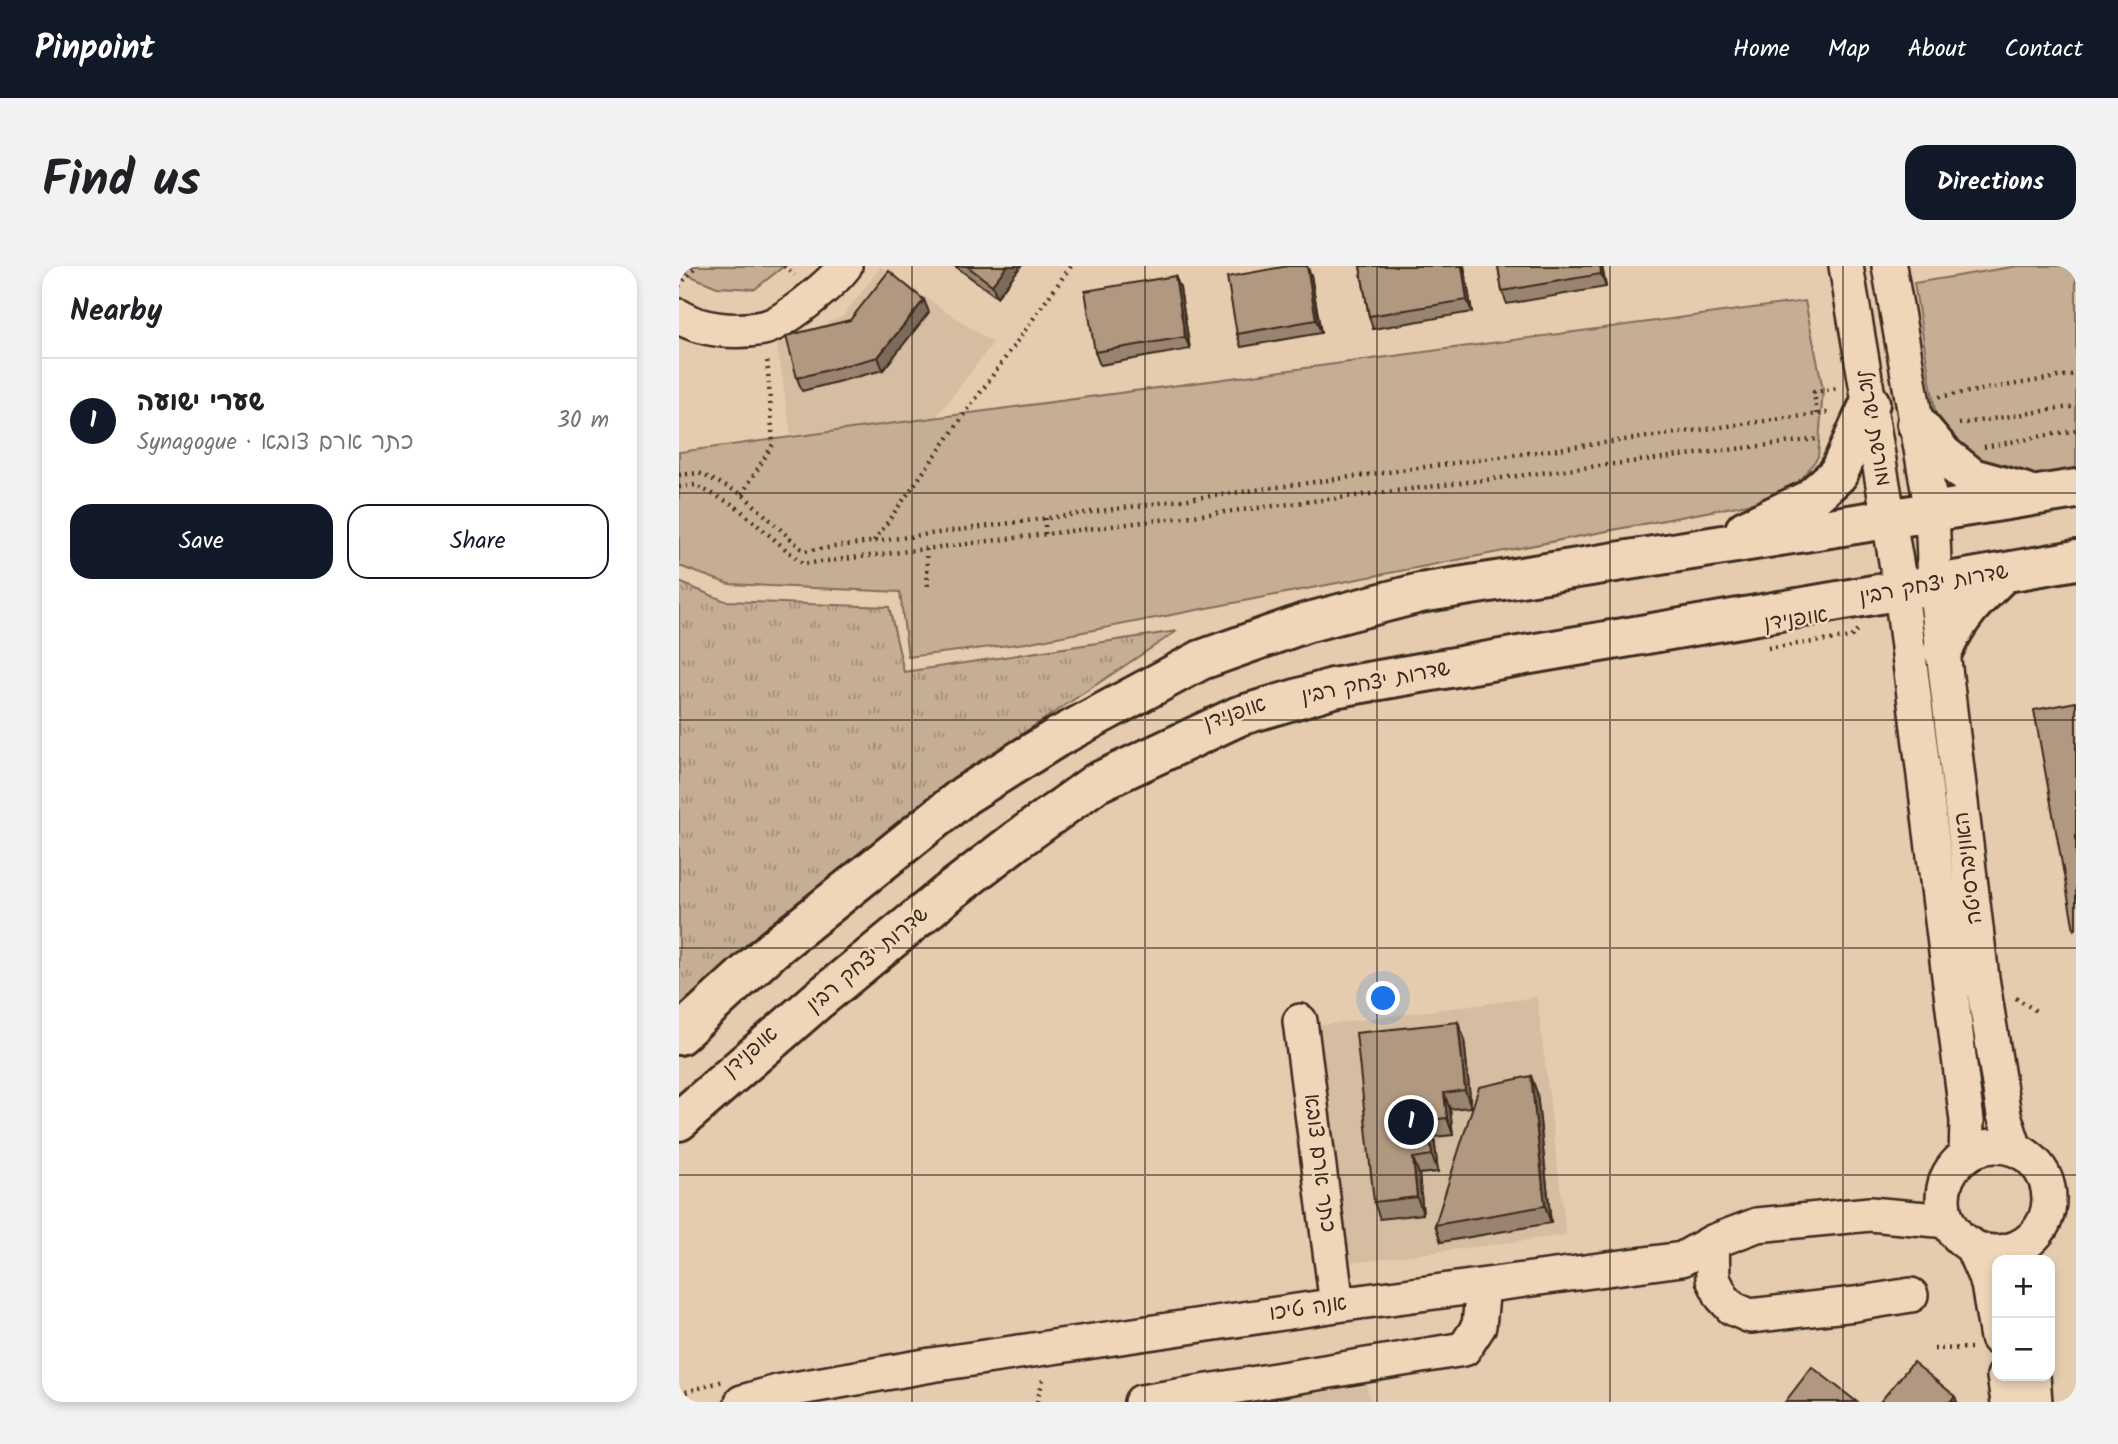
<!DOCTYPE html>
<meta charset="utf-8">
<style>
:root{--surface:#fff;--page:#f2f2f2;--text:#202124;--muted:#757577;--line:#e0e0e0;--accent:#111827}
body{margin:0;font-family:Kalam,"Playpen Sans Hebrew",sans-serif;background:var(--page);color:var(--text)}
.controls{position:absolute;right:21px;bottom:21px;display:grid;overflow:hidden;border-radius:14px;box-shadow:0 4px 10px #0003}
.controls button{width:63px;height:63px;display:grid;place-items:center;padding:0;border:0;border-bottom:2px solid var(--line);background:var(--surface);color:var(--text);font:35px sans-serif}
.you{position:absolute;left:705px;top:733px;width:24px;height:24px;margin:-18px;border:5px solid #fff;border-radius:50%;background:#1a73e8;box-shadow:0 0 0 10px #1a73e833}
.badge{display:grid;place-items:center;width:46px;height:46px;border-radius:50%;background:var(--accent);color:#fff;font-size:23px;font-weight:700}
.pin{position:absolute;translate:-50% -50%;border:4px solid #fff;box-shadow:0 2px 7px #0006}
.list{margin:0;padding:0;list-style:none}
h2{display:flex;justify-content:space-between;align-items:center;height:91px;margin:0;padding:0 28px;font-size:30px}
h2 small{font-size:23px;font-weight:400;color:var(--muted)}
.list li{display:grid;grid-template-columns:46px 1fr auto;gap:21px;align-items:center;box-sizing:border-box;height:126px;padding:0 28px;border-top:2px solid var(--line)}
.list b{display:block;font-size:26px;white-space:nowrap}
.list p{margin:0;font-size:23px;white-space:nowrap;color:var(--muted)}
.list em{font-size:23px;font-style:normal;color:var(--muted)}
.actions{display:flex;gap:14px;padding:21px 28px}
.actions a{flex:1;padding:16px 0;border:2px solid var(--accent);border-radius:21px;text-align:center;font-size:24px;color:var(--accent)}
.actions .main{background:var(--accent);color:#fff}
.map{position:relative;flex:none;width:1397px;height:1136px;overflow:hidden;border-radius:21px}
header{display:flex;align-items:center;gap:42px;box-sizing:border-box;height:98px;padding:0 35px;background:var(--accent);color:#fff}
header strong{font-size:33px}
nav{display:flex;gap:38px;margin-inline-start:auto;font-size:24px}
.intro{display:flex;align-items:center;justify-content:space-between;box-sizing:border-box;height:168px;padding:0 42px}
h1{margin:0;font-size:49px}
.button{padding:18px 32px;border-radius:21px;background:var(--accent);color:#fff;font-size:24px;font-weight:700}
main{display:flex;gap:42px;padding:0 42px}
aside{flex:1;background:var(--surface);border-radius:21px;box-shadow:0 4px 10px #0003}
.map>svg:first-child{display:block}
.built{fill:#d5bda1}
.grass{fill:url(#grass-tufts);stroke:#806c59;stroke-width:2}
.park{fill:#c5ae94;stroke:#806c59;stroke-width:2}
.lines{fill:none;stroke-linecap:round;stroke-linejoin:round}
.minor-casing{stroke:#3b2a1e;stroke-width:38}
.major-casing{stroke:#3b2a1e;stroke-width:44}
.path{stroke:#3b2a1e;stroke-width:4.5;stroke-dasharray:2 5;stroke-linecap:butt}
.minor{stroke:#f0d6b8;stroke-width:33}
.major{stroke:#f0d6b8;stroke-width:38}
.wall{fill:#98846f;stroke:#3b2a1e;stroke-width:2}
.shaded-wall{fill:#7c6b5a;stroke:#3b2a1e;stroke-width:2}
.building{fill:#b19981;stroke:#3b2a1e;stroke-width:2}
.grid{fill:none;stroke:#3b2a1e;stroke-width:2;stroke-opacity:0.55}
.labels{text-anchor:middle;dominant-baseline:central;stroke-width:5;stroke-linejoin:round;paint-order:stroke}
.street-label{font-size:21px;fill:#3b2a1e;stroke:#f0d6b8}
</style>
<header>
<strong>Pinpoint</strong>
<nav><a>Home</a><a>Map</a><a>About</a><a>Contact</a></nav>
</header>
<div class="intro"><h1>Find us</h1><a class="button">Directions</a></div>
<main>
<aside>
<h2>Nearby<small></small></h2>
<ul class="list">
<li><span class="badge">1</span><div><b>שערי ישועה</b><p>Synagogue · כתר ארם צובא</p></div><em>30 m</em></li>
</ul>
<div class="actions"><a class="main">Save</a><a>Share</a></div>
</aside>
<div class="map">
<svg width="1397" height="1136" viewBox="0 0 1397 1136">
<defs>
<pattern id="grass-tufts" width="24" height="20" patternUnits="userSpaceOnUse" patternTransform="scale(1.75)"><rect width="24" height="20" fill="#c5ae94"/><path d="M3 7l-1-3M5 7V3M7 7l1-3M15 17l-1-3M17 17v-4M19 17l1-3" fill="none" stroke="#a18e78"/></pattern>
</defs>
<rect width="100%" height="100%" fill="#e5ccaf"/>
<filter id="ink" filterUnits="userSpaceOnUse"><feTurbulence type="fractalNoise" baseFrequency=".0143" numOctaves="2"/><feDisplacementMap in="SourceGraphic" scale="14" xChannelSelector="R" yChannelSelector="G"/><feConvolveMatrix kernelMatrix="1 2 1 2 8 2 1 2 1" color-interpolation-filters="sRGB"/></filter>
<g filter="url(#ink)">
<path class="built" d="M202 1 314 77 256 153 112 169 98 79 164 50Z
M858 731 887 969 664 998 634 760Z
M688 1120 692 1136H572Z"/>
<path class="grass" d="M0 316 46 335 210 341 225 406 498 365 269 517 135 625 0 748Z"/>
<path class="park" d="M0 0H105L76 23 38 21 0 5Z
M1339 0H1397V206L1362 212 1293 197 1259 163 1235 17Z
M1126 35 1144 123 1139 191 1119 217 1079 236 347 377 229 391 221 326 50 318 0 300V186Z"/>
<g class="lines">
<g class="minor-casing">
<path id="minor" d="M1167 0 1222 325 1288 855 1287 890
M1210 0 1253 246 1256 319 1303 712 1325 849 1336 883
M0 50C21 65 59 67 84 62 105 58 153 17 166 0
M621 755 658 1039
M1264 933a53 53 0 1 1 106 0a53 53 0 1 1-106 0Z
M1033 976 1034 1013 1043 1031 1053 1042 1071 1050 1176 1038 1232 1029
M1292 979 1309 1018 1318 1072
M1325 1110 1329 1136
M1354 1110 1356 1136
M63 1136 98 1126 252 1099 658 1039 1003 993 1033 976 1078 959 1191 948 1269 955
M462 1136 785 1083 800 1060 804 1020"/>
</g>
<g class="major-casing">
<path id="major" d="M1238 158 1264 189 1293 212 1344 226
M1066 264 1130 234 1159 208 1191 137
M1264 384C1281 348 1296 334 1324 307
M0 769 94 683 286 529 377 472 522 394 626 357 741 327 1397 223
M0 855 139 734 269 627 338 574 417 517 560 450 654 422 1397 294"/>
</g>
<path class="path" d="M105 0 116 9
M0 20 17 0
M1260 131 1397 108
M1138 148 1135 126 1159 122
M1280 158 1397 140
M1305 181 1397 164
M0 209 20 207 63 228 125 285 1153 146
M0 221 16 219 55 239 124 298 1138 173 1140 171
M63 228 94 178 88 91
M366 252V269
M195 275 392 0
M247 283 249 322
M1089 382 1172 371 1178 364
M1337 732 1360 747
M1370 926 1389 922
M1255 1083 1293 1082
M0 1128 44 1115
M358 1136 364 1113"/>
<use href="#minor" class="minor"/>
<use href="#major" class="major"/>
</g>
<path class="wall" d="M276 0H342L318 31Z
M681 0H785L793 46 694 63 690 50Z
M819 0H923L927 21 828 38 823 25Z
M632 9 642 67 562 81 558 68Z
M496 10 501 22 511 83 421 99 416 86Z
M250 46 204 104 123 125 118 112Z
M779 756 785 772 792 841 771 843 774 869 755 871 759 906 740 908 744 948 701 953 695 936Z
M852 810 858 827 872 957 762 976 756 959Z"/>
<path class="shaded-wall" d="M328 0H342L318 31 313 19Z
M628 0 632 9 642 67 637 54Z
M783 0H785L793 46 788 34Z
M921 0H923L927 21 922 8Z
M496 10 501 22 511 83 506 71Z
M245 34 250 46 204 104 199 91Z
M779 756 785 772 792 841 786 824Z
M852 810 858 827 872 957 866 940Z
M765 827 771 843 774 869 768 852Z
M749 854 755 871 759 906 753 889Z
M734 892 740 908 744 948 738 931Z
M1276 1130 1278 1136H1271Z"/>
<path class="building" d="M288 0H328L313 19Z
M609 0H628L637 54 558 68 548 11Z
M681 0H783L788 34 690 50Z
M819 0H921L922 8 823 25Z
M210 5 245 34 199 91 118 112 107 70 171 54Z
M496 10 506 71 416 86 406 25Z
M1397 436V663L1395 664 1355 444Z
M779 756 786 824 765 827 768 852 749 854 753 889 734 892 738 931 695 936 677 767Z
M852 810 866 940 756 959 800 821Z
M1234 1096 1276 1130 1271 1136H1201Z
M1133 1101 1178 1136H1106Z
M598 1134 599 1136H584Z"/>
</g>
<path class="grid" d="M233 0V1136M466 0V1136M698 0V1136M931 0V1136M1164 0V1136M0 227H1397M0 454H1397M0 682H1397M0 909H1397"/>
<g class="labels">
<g class="street-label">
<text transform="translate(1194 162) rotate(80)">מורשת ישראל</text>
<text transform="translate(1255 319) rotate(-10)">שדרות יצחק רבין</text>
<text transform="translate(1117 354) rotate(-8)">אופנידן</text>
<text transform="translate(697 417) rotate(-11)">שדרות יצחק רבין</text>
<text transform="translate(556 448) rotate(-19)">אופנידן</text>
<text transform="translate(1290 602) rotate(-97)">האוניברסיטה</text>
<text transform="translate(189 694) rotate(-40)">שדרות יצחק רבין</text>
<text transform="translate(72 786) rotate(-41)">אופנידן</text>
<text transform="translate(640 897) rotate(83)">כתר ארם צובא</text>
<text transform="translate(629 1043) rotate(-8)">אנה טיכו</text>
</g>
</g>
</svg>
<div class="controls">
<button>+</button>
<button>−</button>
</div>
<div class="you"></div>
<div class="pin badge" style="left:732px;top:856px">1</div>
</div>
</main>
